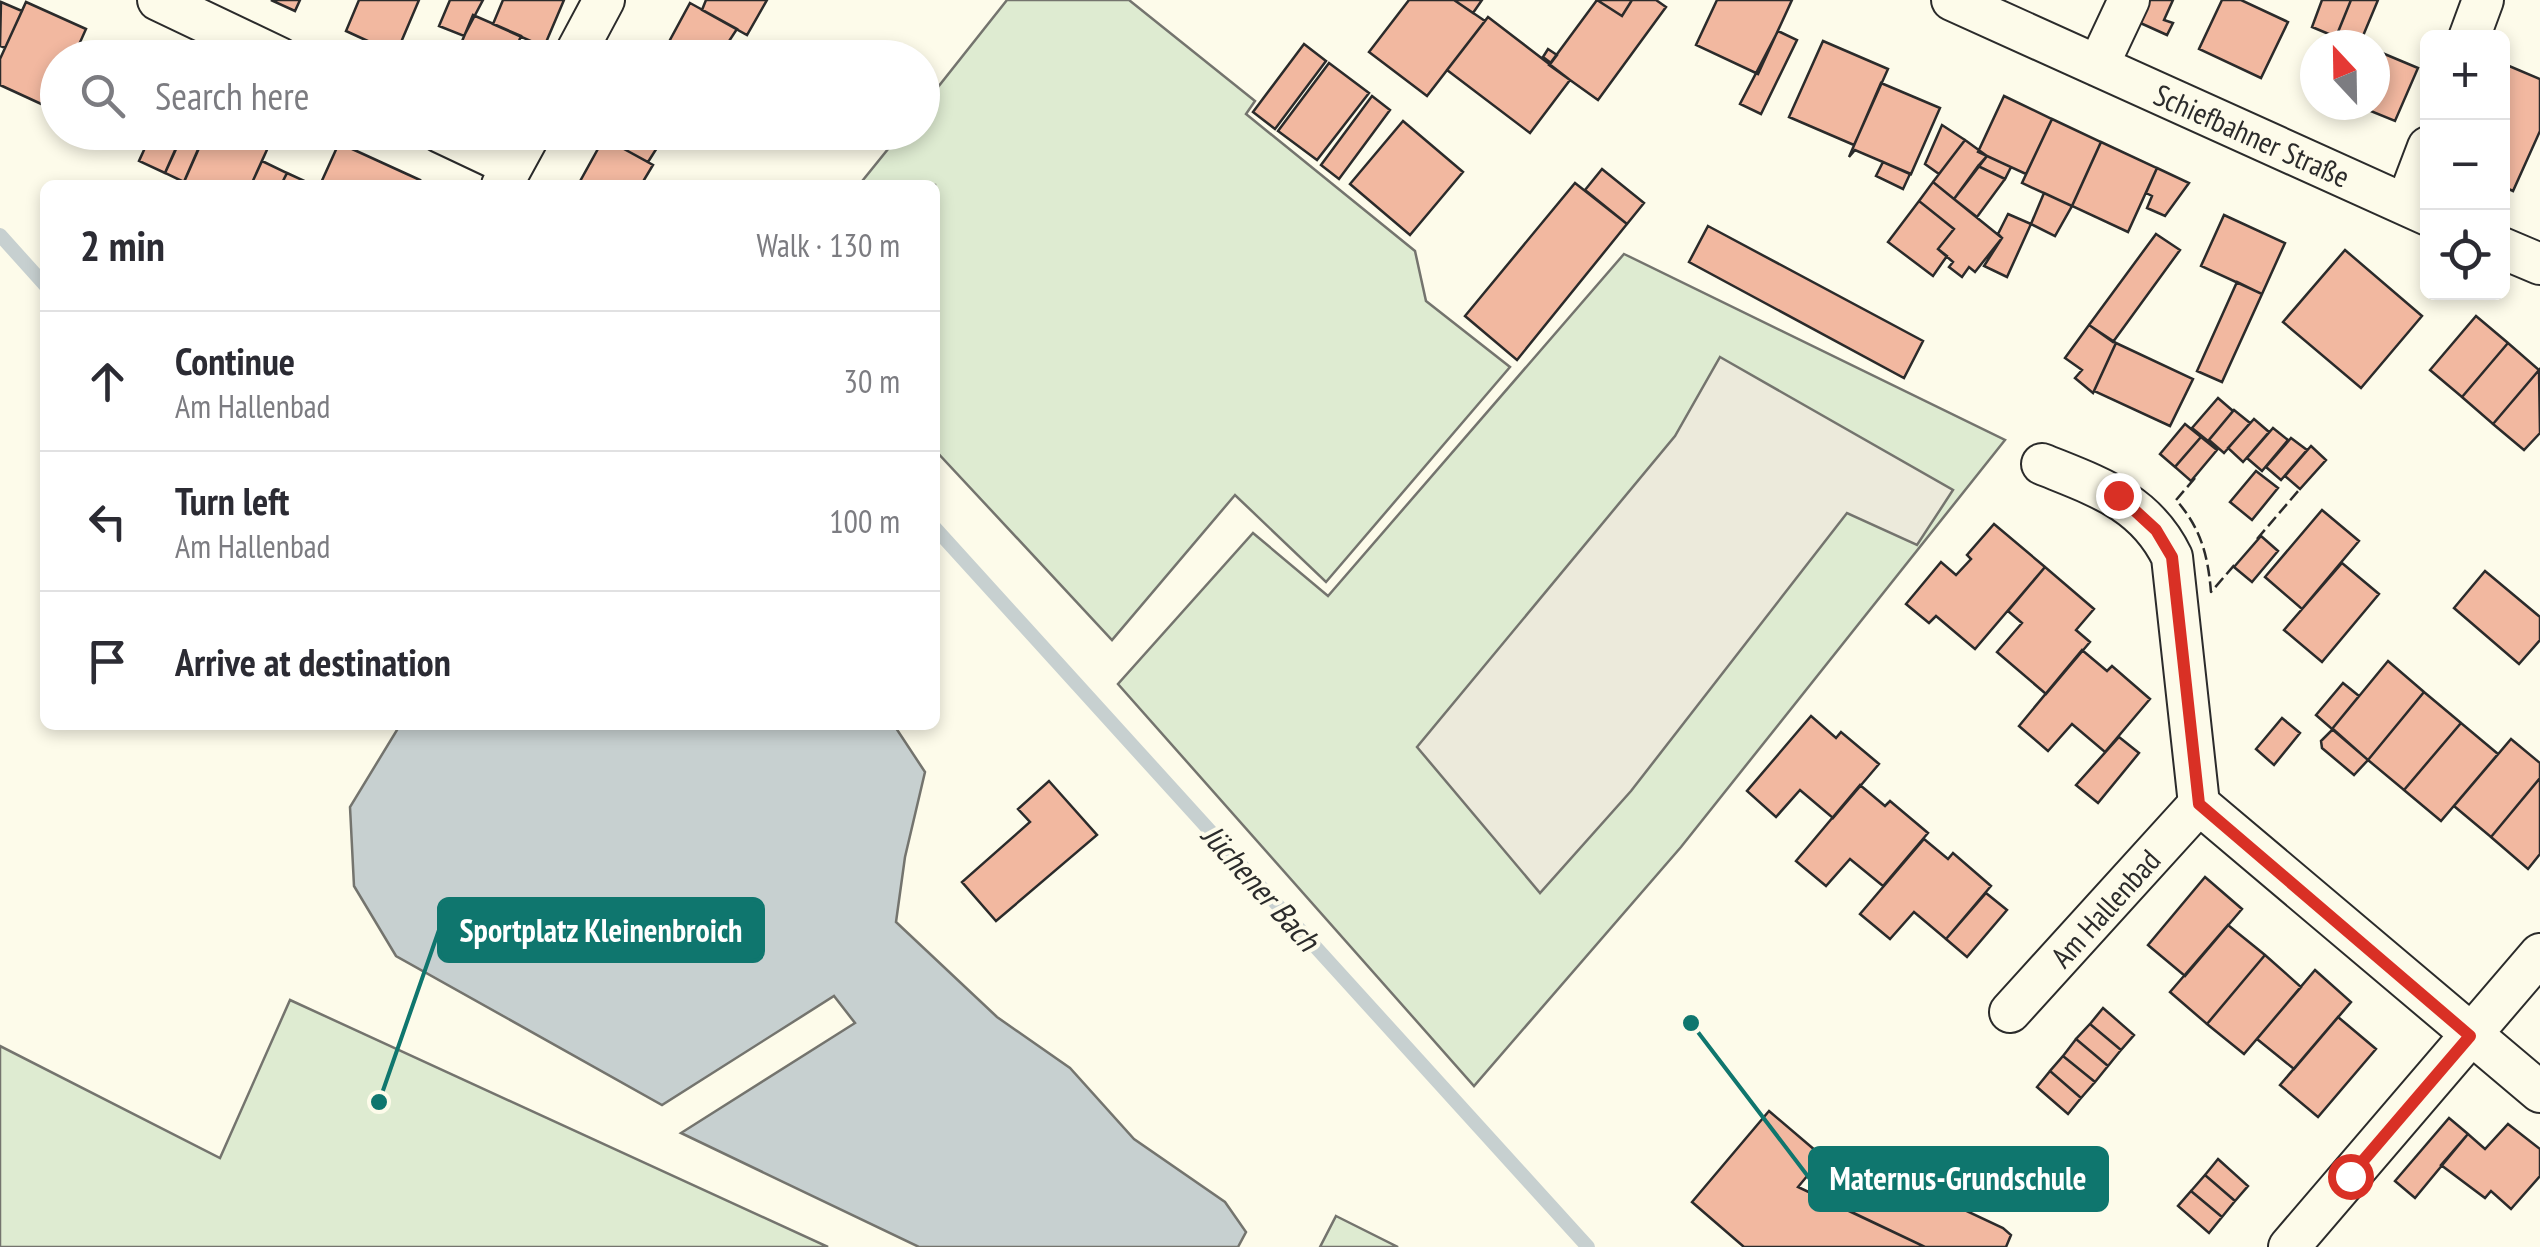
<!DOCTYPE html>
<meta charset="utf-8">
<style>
:root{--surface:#fff;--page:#f2f2f3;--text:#2b2b33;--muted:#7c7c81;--line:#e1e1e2}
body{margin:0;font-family:"PT Sans Narrow",sans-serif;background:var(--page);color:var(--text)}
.controls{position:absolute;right:30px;top:30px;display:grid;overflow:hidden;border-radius:15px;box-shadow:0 5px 15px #0003}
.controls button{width:90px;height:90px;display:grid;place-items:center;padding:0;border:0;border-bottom:2px solid var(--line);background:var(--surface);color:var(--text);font:50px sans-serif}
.compass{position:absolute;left:2300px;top:30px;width:90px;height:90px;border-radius:50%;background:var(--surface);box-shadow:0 5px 15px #0003;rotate:338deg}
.stop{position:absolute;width:30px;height:30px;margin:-22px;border:8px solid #d93025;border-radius:50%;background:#fff}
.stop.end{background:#d93025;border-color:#fff;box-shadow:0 2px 10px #0008}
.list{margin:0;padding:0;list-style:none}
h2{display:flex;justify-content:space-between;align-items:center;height:130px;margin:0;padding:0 40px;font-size:42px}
h2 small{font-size:32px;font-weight:400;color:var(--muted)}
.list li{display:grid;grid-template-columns:65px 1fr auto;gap:30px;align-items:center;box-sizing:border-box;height:140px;padding:0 40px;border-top:2px solid var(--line)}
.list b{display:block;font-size:38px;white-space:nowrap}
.list p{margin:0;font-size:32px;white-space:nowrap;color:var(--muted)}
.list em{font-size:32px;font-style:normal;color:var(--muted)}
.icon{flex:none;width:55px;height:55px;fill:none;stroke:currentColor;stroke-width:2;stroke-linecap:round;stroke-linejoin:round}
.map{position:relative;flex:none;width:2540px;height:1247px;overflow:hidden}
.search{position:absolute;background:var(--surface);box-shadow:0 5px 15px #0003;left:40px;top:40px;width:900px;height:110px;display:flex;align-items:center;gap:25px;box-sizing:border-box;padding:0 35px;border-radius:55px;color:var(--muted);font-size:38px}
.panel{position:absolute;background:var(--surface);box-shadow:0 5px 15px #0003;left:40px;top:180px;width:900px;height:550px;border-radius:15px}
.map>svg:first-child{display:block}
.green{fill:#deebd1;stroke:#74746e;stroke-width:2.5}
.parking{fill:#eceadb;stroke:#74746e;stroke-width:2.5}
.water{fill:#c7d0d0;stroke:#74746e;stroke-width:2.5}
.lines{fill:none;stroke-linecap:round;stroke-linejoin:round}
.stream{stroke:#c7d0d0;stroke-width:14}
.building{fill:#f2b8a0;stroke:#2b2b2b;stroke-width:2.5}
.minor-casing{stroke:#2b2b2b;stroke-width:44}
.minor{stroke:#fdfbea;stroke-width:40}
.fence{stroke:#2b2b2b;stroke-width:2.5;stroke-dasharray:12 5;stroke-linecap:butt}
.route{stroke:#d93025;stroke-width:12}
.labels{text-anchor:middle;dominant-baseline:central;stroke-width:8;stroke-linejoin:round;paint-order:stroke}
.street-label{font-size:30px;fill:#2b2b2b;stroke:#fdfbea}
.water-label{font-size:32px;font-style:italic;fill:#2b2b2b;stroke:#fdfbea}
.leader{fill:none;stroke:#0f766e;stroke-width:4}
.callout-dot{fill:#0f766e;stroke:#fdfbea;stroke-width:4}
.callout{fill:#0f766e;stroke:#0f766e;stroke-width:4}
.callout-label{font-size:32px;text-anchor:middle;font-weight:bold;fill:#fff}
</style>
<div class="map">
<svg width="2540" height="1247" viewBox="0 0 2540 1247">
<rect width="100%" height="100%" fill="#fdfbea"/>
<path class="green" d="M1007 0H1129L1255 101 1246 114 1415 251 1426 301 1510 367 1326 582 1235 495 1112 640 935 450V185H859L901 133 922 132 923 106Z
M1624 254 2005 440 1681 847 1474 1086 1118 684 1253 533 1328 596Z
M290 1000 828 1247H0V1046L220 1158Z
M1336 1216 1398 1247H1320Z"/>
<path class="parking" d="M1720 357 1953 490 1917 545 1847 513 1631 791 1540 893 1417 747 1675 436Z"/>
<path class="water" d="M400 725H894L925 772 905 857 896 922 997 1017 1070 1068 1134 1139 1225 1202 1246 1232 1238 1247H919L681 1133 855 1023 834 996 662 1105 396 956 354 886 350 807Z"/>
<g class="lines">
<path class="stream" d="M0 235 45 285
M935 528 1588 1247"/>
</g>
<path class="building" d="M271 0H300L295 11Z
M359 0H419L396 54 346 31Z
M450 0H483L464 36 439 26Z
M503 0H564L544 47 493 24Z
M706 0H767L747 35 702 10Z
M1409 0H1454L1485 21 1427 96 1369 52Z
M1454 0H1482L1473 13Z
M1597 0 1622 16 1632 0H1656L1666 7 1598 100 1549 65Z
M1597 0H1632L1622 16Z
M1717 0H1792L1758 74 1696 45Z
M2145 0H2173L2164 20 2173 23 2167 35 2136 21Z
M2222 0H2241L2288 22 2261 78 2199 49Z
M2322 0H2351L2336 37 2312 27Z
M2351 0H2378L2360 43 2336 37Z
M1 2 22 11 5 48 0 46Z
M26 2 86 29 73 58H58V92L50 108 0 85V59Z
M690 3 737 29 718 58H677L664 51Z
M473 15 521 36 512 58H455Z
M1488 17 1570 80 1530 133 1447 70Z
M1778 31 1797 40 1761 114 1740 104Z
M1823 41 1888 69 1854 145 1789 117Z
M1304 44 1326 61 1275 129 1253 112Z
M130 48 152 58H125Z
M1548 49 1557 55 1551 63 1543 57Z
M2375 50 2418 68 2395 121 2356 105H2375Z
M1329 63 1369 93 1317 160 1278 131Z
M2502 63 2540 79V131L2513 191 2502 186Z
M1881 83 1940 108 1911 174 1855 150 1849 157Z
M1372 96 1390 110 1339 179 1321 165Z
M2004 96 2052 119 2026 174 1978 152Z
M2052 119 2101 142 2072 206 2022 183Z
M1403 121 1463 172 1410 235 1350 184Z
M1942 125 1965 140 1939 174 1925 164Z
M155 132 182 136 165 173 139 161 149 139 152 140Z
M214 132H275L251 185 183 184 200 145 207 148Z
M607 132H667L648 162 604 138Z
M604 138 653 165 641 185H578Z
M180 139 199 148 184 182 165 173Z
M1965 140 1987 156 1954 199 1933 182Z
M2101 142 2157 168 2128 232 2072 206Z
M339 143 420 180 418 185H320Z
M1987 156 2011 167 2005 179 1978 166Z
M262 161 287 173 281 185H251Z
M1883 162 1910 174 1903 189 1876 176Z
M1978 166 2005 179 1977 217 1954 199Z
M2157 168 2189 183 2165 216 2147 208 2152 196 2146 193Z
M1602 169 1644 203 1627 224 1585 190Z
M287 173 309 183 308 185H281Z
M1933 182 2002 238 1975 272 1969 267 1962 277 1949 267 1953 262 1938 249 1954 229 1919 201Z
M1575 183 1627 224 1517 360 1465 316Z
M2044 193 2072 206 2055 236 2031 224Z
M1919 201 1954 229 1938 249 1947 256 1933 276 1888 242Z
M2008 214 2031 224 2007 277 1984 266 2002 238 1998 234Z
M2224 215 2285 243 2262 294 2201 266Z
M1708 226 1923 341 1904 378 1689 262Z
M2156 234 2180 250 2113 342 2089 325Z
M2345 250 2422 316 2361 388 2283 322Z
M2237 282 2262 294 2222 382 2197 371Z
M2476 316 2508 343 2462 397 2430 370Z
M2089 325 2116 343 2093 393 2075 378 2082 370 2065 358Z
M2116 343 2193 379 2170 426 2094 391Z
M2508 343 2539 370 2493 424 2462 397Z
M2539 370 2540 433 2524 450 2493 424Z
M2218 398 2233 411 2208 441 2192 428Z
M2234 410 2250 423 2224 453 2209 440Z
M2254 419 2269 432 2243 462 2228 448Z
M2185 424 2201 437 2175 467 2160 454Z
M2273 428 2288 440 2262 471 2247 458Z
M2201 437 2217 450 2191 481 2175 467Z
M2291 438 2307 450 2281 480 2266 467Z
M2311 446 2326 460 2300 489 2285 476Z
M2256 471 2278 488 2252 520 2230 502Z
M2322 510 2359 541 2302 609 2265 577Z
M1994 524 2045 567 1975 649 1936 616 1929 623 1906 604 1941 562 1956 575 1971 559 1967 555Z
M2261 536 2278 551 2252 582 2234 567Z
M2342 563 2379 594 2322 662 2284 630Z
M2045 567 2094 609 2076 630 2090 642 2046 694 1997 652 2022 623 2008 611Z
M2485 571 2540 617V640L2519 664 2454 608Z
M2082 650 2107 671 2112 666 2150 699 2105 752 2072 724 2048 751 2019 726Z
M2388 661 2424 692 2368 760 2332 729Z
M2343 683 2359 696 2332 729 2316 715Z
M2424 692 2461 723 2404 790 2368 760Z
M1811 716 1836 738 1841 732 1879 764 1833 818 1800 790 1776 817 1747 791Z
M2282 718 2300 733 2274 765 2256 749Z
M2461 723 2498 754 2441 821 2404 790Z
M2333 729 2368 760 2354 775 2322 748 2321 741Z
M2119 737 2139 753 2098 803 2076 785Z
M2511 739 2540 763V778L2491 837 2454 806Z
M2540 778V854L2528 869 2491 837Z
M1049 781 1097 835 996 921 962 882 1030 822 1018 809Z
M1860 785 1885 806 1890 801 1928 833 1883 886 1850 859 1826 886 1796 861Z
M1924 839 1948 859 1953 853 1991 886 1946 939 1914 912 1890 939 1860 914Z
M2205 877 2242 909 2185 976 2148 945Z
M1986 893 2007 910 1967 957 1946 939Z
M2228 925 2265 955 2207 1024 2170 992Z
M2265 955 2301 987 2244 1054 2207 1024Z
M2315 970 2351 1002 2294 1069 2257 1039Z
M2103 1008 2134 1035 2121 1050 2090 1024Z
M2338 1017 2376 1049 2318 1117 2280 1085Z
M2090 1024 2121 1050 2108 1066 2076 1039Z
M2076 1039 2108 1066 2095 1082 2063 1056Z
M2063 1056 2095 1082 2081 1098 2050 1071Z
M2050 1071 2081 1098 2068 1114 2037 1087Z
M1769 1111 1823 1157 1798 1187 1925 1247H1744L1692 1202Z
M2449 1118 2468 1134 2415 1198 2395 1181Z
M2508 1124 2540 1149V1176L2511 1209 2491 1191 2485 1198 2441 1165 2468 1134 2485 1149Z
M1841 1152 2003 1228 2011 1235 2006 1247H1925L1820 1197Z
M2218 1159 2248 1186 2235 1201 2205 1175Z
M2205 1175 2235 1201 2222 1217 2191 1191Z
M2191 1191 2222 1217 2209 1233 2178 1206Z"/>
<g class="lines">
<g class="minor-casing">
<path id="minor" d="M158 0 280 58
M1952 0 2428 215
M2469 38 2483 0
M573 58 604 0
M2098 66 2129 0
M440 132 512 166
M502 185 531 132
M2406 205 2428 147
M2502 248 2540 264
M2042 464C2096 486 2145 501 2172 557L2199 804 2540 1092
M2010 1012 2199 804
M2289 1247 2540 954"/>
</g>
<use href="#minor" class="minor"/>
<path class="fence" d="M2195 478 2176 500C2201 528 2208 556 2211 592L2237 562
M2257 539 2299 490"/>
</g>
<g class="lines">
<path class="route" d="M2118 495 2156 530 2172 557 2199 804 2470 1036 2350 1176"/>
</g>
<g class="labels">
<g class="street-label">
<text transform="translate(2252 135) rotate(24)">Schiefbahner Straße</text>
<text transform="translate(2105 908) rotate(-48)">Am Hallenbad</text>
</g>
<g class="water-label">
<text transform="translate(1261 887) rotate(48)">Jüchener Bach</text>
</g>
</g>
<path class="leader" d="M379 1102L439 930M1691 1023L1810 1179"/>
<g class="callout-dot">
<circle cx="379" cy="1102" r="10"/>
<circle cx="1691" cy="1023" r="10"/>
</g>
<g class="callout">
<rect x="439" y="899" width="324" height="62" rx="10"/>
<rect x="1810" y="1148" width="297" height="62" rx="10"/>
</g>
<g class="callout-label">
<text x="601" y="942">Sportplatz Kleinenbroich</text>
<text x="1958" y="1190">Maternus-Grundschule</text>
</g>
</svg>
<div class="controls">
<button>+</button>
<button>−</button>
<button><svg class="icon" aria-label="locate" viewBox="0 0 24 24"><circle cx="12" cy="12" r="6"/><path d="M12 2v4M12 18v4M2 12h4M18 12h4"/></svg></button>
</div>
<svg class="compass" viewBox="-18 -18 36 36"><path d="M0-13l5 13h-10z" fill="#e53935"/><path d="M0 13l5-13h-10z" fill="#7c7c81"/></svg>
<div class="stop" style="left:2350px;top:1176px"></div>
<div class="stop end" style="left:2118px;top:495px"></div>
<div class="search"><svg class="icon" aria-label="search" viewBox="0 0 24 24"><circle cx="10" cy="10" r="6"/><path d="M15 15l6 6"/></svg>Search here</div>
<section class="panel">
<h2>2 min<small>Walk · 130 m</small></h2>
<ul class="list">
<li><svg class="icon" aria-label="ahead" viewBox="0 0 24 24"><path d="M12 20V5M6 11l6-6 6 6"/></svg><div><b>Continue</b><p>Am Hallenbad</p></div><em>30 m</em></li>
<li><svg class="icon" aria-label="left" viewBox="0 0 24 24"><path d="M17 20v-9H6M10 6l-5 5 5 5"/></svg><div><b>Turn left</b><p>Am Hallenbad</p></div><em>100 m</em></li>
<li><svg class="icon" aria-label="arrive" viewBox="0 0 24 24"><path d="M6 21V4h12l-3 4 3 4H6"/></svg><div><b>Arrive at destination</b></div></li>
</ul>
</section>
</div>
